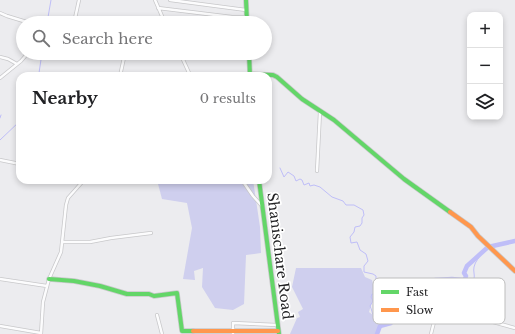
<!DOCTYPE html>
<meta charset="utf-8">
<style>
:root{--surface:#fff;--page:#f2f2f2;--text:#202124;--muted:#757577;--line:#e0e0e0}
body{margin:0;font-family:"Libre Baskerville",serif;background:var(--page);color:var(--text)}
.controls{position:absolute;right:12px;top:12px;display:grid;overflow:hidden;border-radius:8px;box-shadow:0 2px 6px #0003}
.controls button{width:36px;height:36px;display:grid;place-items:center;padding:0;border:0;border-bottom:1px solid var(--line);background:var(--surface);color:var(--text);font:20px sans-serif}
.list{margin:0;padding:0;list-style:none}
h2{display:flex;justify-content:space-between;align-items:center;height:52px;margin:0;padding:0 16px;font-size:17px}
h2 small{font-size:13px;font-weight:400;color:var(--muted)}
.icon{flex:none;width:22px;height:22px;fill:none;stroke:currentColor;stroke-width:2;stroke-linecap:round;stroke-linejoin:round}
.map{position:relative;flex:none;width:515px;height:334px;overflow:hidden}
.search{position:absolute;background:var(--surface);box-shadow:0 2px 6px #0003;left:16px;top:16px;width:256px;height:44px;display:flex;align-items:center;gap:10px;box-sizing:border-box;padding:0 14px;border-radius:22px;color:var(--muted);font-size:15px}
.panel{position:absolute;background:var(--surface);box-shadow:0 2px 6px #0003;left:16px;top:72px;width:256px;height:112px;border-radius:12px}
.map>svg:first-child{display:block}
.green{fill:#cfcfee}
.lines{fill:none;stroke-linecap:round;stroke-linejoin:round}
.stream{stroke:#bfbef8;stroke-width:1}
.river{stroke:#bfbef8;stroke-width:4.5}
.street-casing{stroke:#c8c8ca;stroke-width:4}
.fast-casing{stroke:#c8c8ca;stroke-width:5.5}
.slow-casing{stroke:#c8c8ca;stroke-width:5.5}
.street{stroke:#fcfcfd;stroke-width:2.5}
.fast{stroke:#63d668;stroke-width:4}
.slow{stroke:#ff974d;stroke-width:4}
.labels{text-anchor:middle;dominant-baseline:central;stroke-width:3.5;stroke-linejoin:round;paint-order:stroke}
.street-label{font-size:14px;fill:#222224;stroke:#fff}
.key{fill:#fff;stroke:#bdbdbd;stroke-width:1}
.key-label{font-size:11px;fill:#222224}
</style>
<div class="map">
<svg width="515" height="334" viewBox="0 0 515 334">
<rect width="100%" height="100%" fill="#ececef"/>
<path class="green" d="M157 180H253L260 227 261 253 246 255 244 304 233 310 215 308 202 287 203 268 194 271 195 280 183 279 192 228 187 203 162 199Z
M296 268H361L365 277 372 280 375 292 369 312 379 320 377 334H290L297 318 300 317 298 312 303 309 292 287Z"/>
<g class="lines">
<path class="stream" d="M47 23 51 0
M39 76V73L42 53
M0 118 1 115
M0 140 20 121
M280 168 284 177 288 172 294 176 296 181 300 179 302 180 304 185 309 183 310 186 314 185 320 187 332 197 343 201 346 205H354L363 210 364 215 362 218V223L360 226 355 227 354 232 350 237 351 243 357 242 360 250 366 254 368 261 364 266V272L373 274 376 276V283L374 286C377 289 379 291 376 295L372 294 371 297 373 301 370 306C374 314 370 317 381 318V323L383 325
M478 314C474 310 474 309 472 304 468 292 472 290 474 279 475 275 473 271 474 267 475 261 480 258 481 253"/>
<path class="river" d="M377 334 380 326 391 323C393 314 396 310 405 306 409 305 413 303 417 302 421 302 424 303 427 303 429 293 426 288 435 280L452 279 463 280 465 279 466 276 464 273 467 266 488 247 515 241"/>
<g class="street-casing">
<path id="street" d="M155 0 165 23
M170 0 246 10
M158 8 232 17H246
M0 13 7 16 30 23
M74 23 79 0
M180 53 190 75
M0 57 8 59 17 64
M120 76 125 53
M191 76 190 75 215 76
M0 78 21 61 28 53
M0 160 20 164
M317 171 320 112
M242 180 253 196 262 206
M62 242H90L111 238 151 233
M0 279 47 286
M479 314 482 319 515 328
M157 315 162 334
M0 326 41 333
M41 334 43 302 49 279 61 252 66 205 68 198 84 180
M233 334V323L277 325
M431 334 434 322 435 321 436 313 439 312"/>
</g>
<g class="fast-casing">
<path id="fast" d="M246 0 247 23
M249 53 250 76
M250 74 273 75 277 77 302 99 334 120 404 179 450 212
M259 180 279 334
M49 279 74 281 100 286 127 294H149L154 296 177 293 182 331H193"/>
</g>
<g class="slow-casing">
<path id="slow" d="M450 212 471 227 478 236 515 271
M193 331H278"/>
</g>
<use href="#street" class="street"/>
<use href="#fast" class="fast"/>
<use href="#slow" class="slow"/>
</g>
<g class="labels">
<g class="street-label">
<text transform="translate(280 256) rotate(83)">Shanischare Road</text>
</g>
</g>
<rect x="373" y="278" width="132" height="46" rx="6" class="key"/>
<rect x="381" y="290" width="18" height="4" fill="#63d668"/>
<rect x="381" y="308" width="18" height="4" fill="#ff974d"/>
<g class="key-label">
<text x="406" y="296">Fast</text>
<text x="406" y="314">Slow</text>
</g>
</svg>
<div class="controls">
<button>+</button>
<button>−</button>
<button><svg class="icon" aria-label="layers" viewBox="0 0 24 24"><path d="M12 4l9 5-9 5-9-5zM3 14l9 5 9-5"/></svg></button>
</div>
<div class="search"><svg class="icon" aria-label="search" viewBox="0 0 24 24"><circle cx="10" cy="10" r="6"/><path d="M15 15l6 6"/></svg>Search here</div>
<section class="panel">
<h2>Nearby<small>0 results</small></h2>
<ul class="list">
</ul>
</section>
</div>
